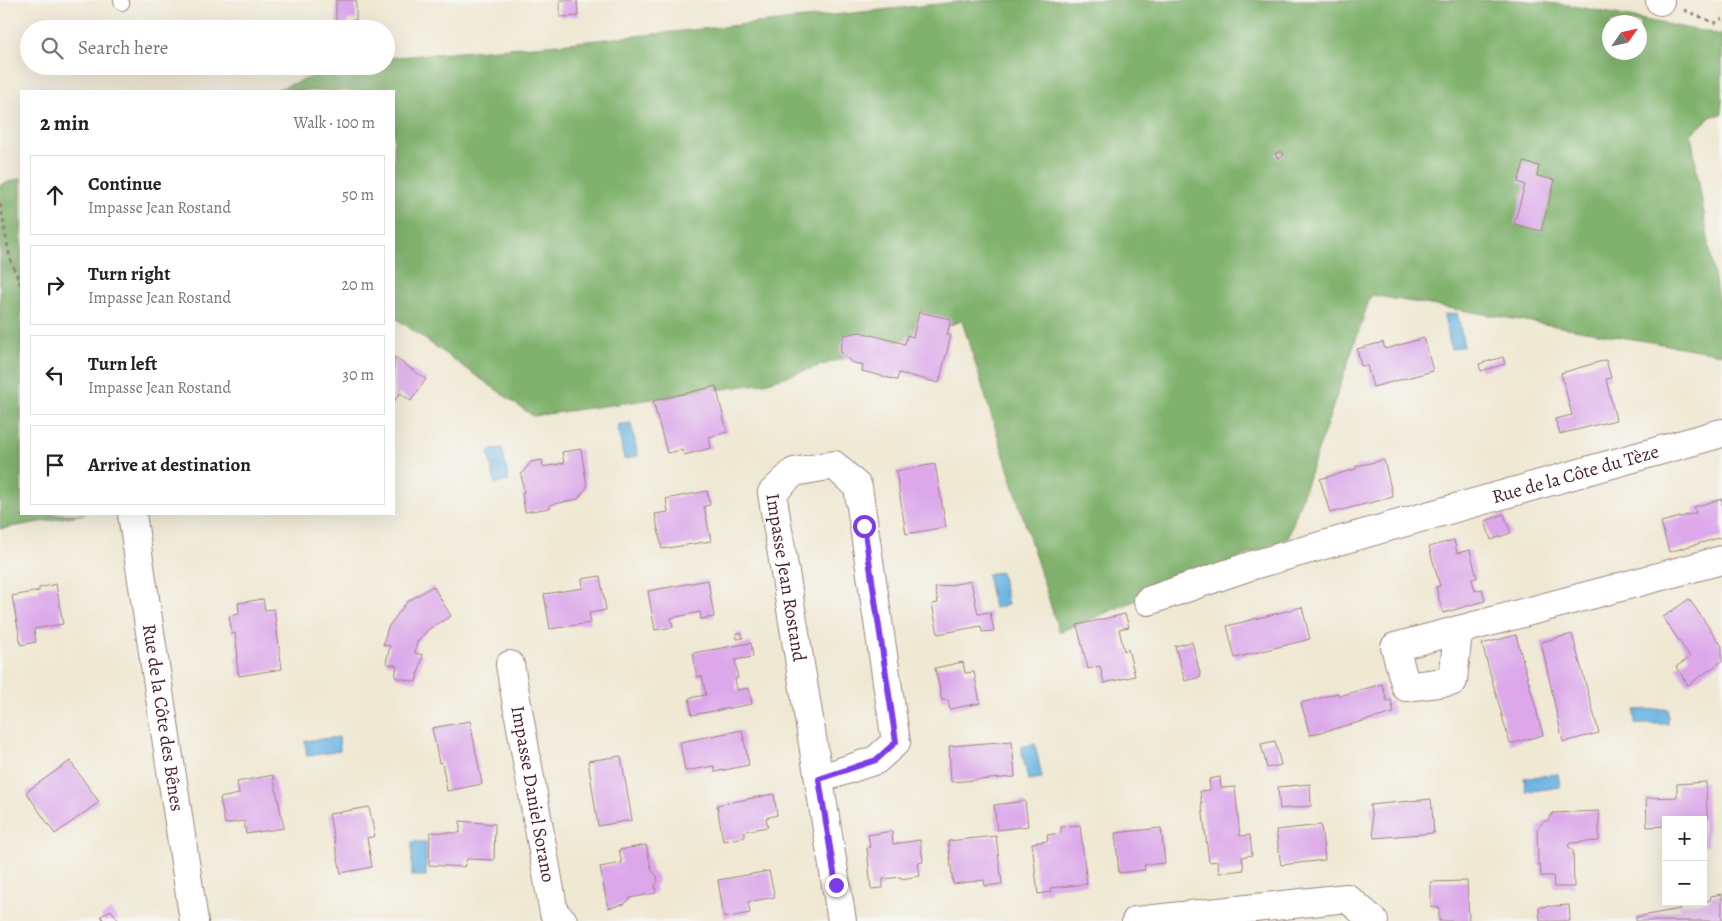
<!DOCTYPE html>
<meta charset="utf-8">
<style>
:root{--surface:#fff;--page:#f6f6f6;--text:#222;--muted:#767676;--line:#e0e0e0}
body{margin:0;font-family:Alegreya,serif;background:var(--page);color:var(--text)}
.controls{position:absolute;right:15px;bottom:15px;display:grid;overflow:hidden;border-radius:0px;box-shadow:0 5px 20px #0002}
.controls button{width:45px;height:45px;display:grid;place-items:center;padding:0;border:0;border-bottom:1px solid var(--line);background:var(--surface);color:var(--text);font:25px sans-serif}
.compass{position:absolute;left:1602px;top:15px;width:45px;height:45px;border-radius:50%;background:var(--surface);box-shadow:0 5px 20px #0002;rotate:56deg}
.stop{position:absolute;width:15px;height:15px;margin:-11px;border:4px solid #7c3aed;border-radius:50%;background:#fff}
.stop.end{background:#7c3aed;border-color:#fff;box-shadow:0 1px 5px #0008}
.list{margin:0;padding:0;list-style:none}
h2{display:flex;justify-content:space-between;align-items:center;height:65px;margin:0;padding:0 20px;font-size:21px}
h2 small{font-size:16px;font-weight:400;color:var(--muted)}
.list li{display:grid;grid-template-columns:32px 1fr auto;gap:15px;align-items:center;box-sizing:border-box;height:80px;margin:0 10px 10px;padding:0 10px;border:1px solid var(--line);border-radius:0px}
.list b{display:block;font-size:19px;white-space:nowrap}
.list p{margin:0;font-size:16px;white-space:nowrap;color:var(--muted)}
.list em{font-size:16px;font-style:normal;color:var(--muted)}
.icon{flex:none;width:28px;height:28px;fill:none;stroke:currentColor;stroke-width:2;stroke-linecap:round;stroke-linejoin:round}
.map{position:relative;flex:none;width:1722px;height:921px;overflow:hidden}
.search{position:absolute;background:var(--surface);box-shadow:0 5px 20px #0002;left:20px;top:20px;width:375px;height:55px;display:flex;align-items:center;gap:12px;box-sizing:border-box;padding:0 18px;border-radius:28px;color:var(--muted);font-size:19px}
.panel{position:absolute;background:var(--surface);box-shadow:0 5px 20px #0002;left:20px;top:90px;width:375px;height:425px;border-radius:0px}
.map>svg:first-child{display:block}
.forest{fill:#80b26d;stroke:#65684c;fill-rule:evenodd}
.water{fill:#6ab5e3;stroke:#5a6a87}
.building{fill:#dca8ea}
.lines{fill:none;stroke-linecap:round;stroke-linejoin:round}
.service-casing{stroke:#9c847f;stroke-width:16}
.minor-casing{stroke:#9c847f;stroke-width:30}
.path{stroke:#9c847f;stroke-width:3;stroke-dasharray:4 4;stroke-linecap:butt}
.service{stroke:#fff;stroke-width:14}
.minor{stroke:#fff;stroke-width:28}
.route{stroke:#7c3aed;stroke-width:6}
.labels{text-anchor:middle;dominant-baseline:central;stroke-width:5;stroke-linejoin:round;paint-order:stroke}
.street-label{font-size:19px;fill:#4a1f2b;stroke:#f6f6f2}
</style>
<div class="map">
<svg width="1722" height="921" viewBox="0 0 1722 921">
<rect width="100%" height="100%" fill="#f6f6f2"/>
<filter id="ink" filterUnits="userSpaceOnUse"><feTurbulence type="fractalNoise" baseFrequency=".02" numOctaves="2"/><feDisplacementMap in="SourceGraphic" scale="10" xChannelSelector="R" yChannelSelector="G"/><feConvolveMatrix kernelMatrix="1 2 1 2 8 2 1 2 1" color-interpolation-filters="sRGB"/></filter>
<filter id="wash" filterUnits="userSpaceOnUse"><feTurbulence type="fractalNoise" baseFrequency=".0096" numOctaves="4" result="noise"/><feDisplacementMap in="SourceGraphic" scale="20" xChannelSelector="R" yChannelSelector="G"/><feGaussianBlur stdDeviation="1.12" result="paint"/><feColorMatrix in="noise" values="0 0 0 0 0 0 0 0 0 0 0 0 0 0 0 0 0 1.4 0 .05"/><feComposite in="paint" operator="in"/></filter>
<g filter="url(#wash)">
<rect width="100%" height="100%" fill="#efe8d3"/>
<path class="forest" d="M976 0H1516L1568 5 1722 35V114L1712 116 1691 134 1722 323V354L1371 295 1288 538 1059 632 962 321 765 383 533 416 394 317V91H272L344 66H386V58L559 44ZM1610 22H1640V52H1610Z
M21 178V514H86L0 529V185Z"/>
<path class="water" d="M1457 313 1464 346 1451 349 1444 315Z
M631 423 638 456 624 459 617 425Z
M502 448 509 481 495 484 488 451Z
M1001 572 1008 605 994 608 987 574Z
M1668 709V724H1635V710Z
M339 737 340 751 307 756 305 741Z
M1035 744 1042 778 1028 780 1021 747Z
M1558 774 1560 787 1526 792 1524 778Z
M412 842H426V876H412Z"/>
<g id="blocks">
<path class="building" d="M336 0H356V20H348V29H336Z
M560 0H577L578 16 560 17Z
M1281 151 1284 155 1278 159 1275 154Z
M1524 162 1539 166 1537 176 1555 180 1541 231 1514 224 1525 185 1518 182Z
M919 312 951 319 947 335H951L939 383 899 373 897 380 862 371 863 365 851 362 840 351 844 335 860 332 905 344 907 335 913 337Z
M1424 338 1433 371 1373 387 1367 365 1361 366 1357 349 1383 342 1385 349Z
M394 357 426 379 411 401 400 393 394 402Z
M1503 357 1505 364 1481 371 1479 364Z
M1606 360 1611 378 1606 379 1616 420 1560 434 1555 419 1572 415 1561 373Z
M716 386 727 432 709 437 711 448 684 455 682 450 667 453 653 401Z
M581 449 587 487 578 499 550 505V508L525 512 522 493 524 492 521 474 531 462 542 460 543 467 564 463 562 452Z
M1384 460 1393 497 1330 513 1320 479 1356 469V466Z
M935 464 946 527 906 534 896 471Z
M707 491 710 505 704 506 711 541 662 549 655 514 668 512 666 499Z
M1722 499V537L1669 552 1661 522 1696 513 1694 507Z
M1504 514 1511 533 1491 540 1485 521Z
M1454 540 1457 553 1470 550 1477 578 1472 579 1475 591 1482 589 1485 601 1443 613 1436 587 1440 586 1429 547Z
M600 576 606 610 589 613 591 623 550 629 544 594 583 588 582 579Z
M708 580 714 617 701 619 700 612 671 618 673 627 655 630 648 591Z
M971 581 978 614 990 612 994 631 982 632 981 626 938 634 932 604 938 603 935 588Z
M56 584 63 624 34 629 36 642 21 645 12 596 39 591V588Z
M433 586 451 616 429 629 417 642 415 653 423 655 416 682 395 677 397 666 386 663 390 646 383 645 388 627 407 602Z
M263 599 265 610 274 609 282 669 239 676 236 657H238L235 633 232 634 229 616 239 614 238 603Z
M1689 599 1722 646V661L1688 685 1676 667 1690 657 1663 617Z
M1302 607 1310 639 1235 658 1227 626Z
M1125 614 1129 627 1119 629 1124 651 1128 649 1135 676 1104 683 1100 666 1088 669 1077 625Z
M736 633H742L743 638 737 639Z
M1572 634 1599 733 1563 742 1541 642Z
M1516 635 1543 735 1510 744 1482 644Z
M1192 642 1201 677 1185 681 1175 646Z
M751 643 753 657 735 660 738 678 735 679 737 690 749 688 752 704 692 715 689 698 706 695 702 676 697 677 693 653Z
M963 662 965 673 974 672 980 703 950 709 948 700H942L935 668Z
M1382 684 1387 701 1391 700 1394 713 1310 735 1301 703 1338 693 1339 696Z
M470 721 482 784 447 791 442 762 439 763 432 728Z
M742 730 749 765 715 772 714 766 685 771 680 742Z
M1012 741 1015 777 951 782 949 746Z
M1275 741 1281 765 1267 768 1261 744Z
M621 756 632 820 598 826 588 761Z
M70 761 99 802 55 834 26 792Z
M273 775 284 828 246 834 244 821 225 824 220 798 239 794 237 782Z
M1220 777 1221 788 1235 787 1240 836 1250 835 1252 855 1242 857 1244 870 1219 873 1218 861 1209 862 1200 791 1210 790 1209 779Z
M1706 782 1708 846H1703V820H1666V826L1647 827 1646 798 1677 797V784Z
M1310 784 1311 806 1280 809 1278 787Z
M774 794 777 815 766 818 768 827 745 831V837L723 841 717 805Z
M1431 799 1434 833 1374 838 1370 805Z
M1025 801 1028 826 997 830 994 805Z
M369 807 375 836 367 838 372 867 341 873 329 814Z
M1599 811V841L1570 843 1568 846 1573 851 1574 887H1554L1553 876H1541L1540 865H1538L1537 829 1545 820 1547 822 1553 813Z
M460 821 495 824 494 860 467 859 464 867 429 865 430 832 460 833Z
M1080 825 1087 884 1050 888 1051 892 1038 894 1032 843 1048 841 1047 835 1061 833V827Z
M1321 825 1325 860 1281 865 1276 830Z
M1161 828 1165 863 1144 865 1145 870 1119 873 1115 833Z
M892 831 893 844 920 840 923 862 918 863 920 876 901 879V877L883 879V888L871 889 867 848 870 847 868 835Z
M996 836 1002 884 985 886 984 880 953 884 948 841Z
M646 845 652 871 657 876 658 881 655 886 656 893 630 898 625 904 608 908 600 867 622 863 619 850Z
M769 871 775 897 748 902 750 913 724 918 718 880Z
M1467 881 1469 921H1439V907H1431V882Z
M1722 894V921H1636V917L1680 909 1679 905 1703 902 1710 900 1711 896Z
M1569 905 1570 921H1540L1539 907Z
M111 910 119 921H104L101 916Z"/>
</g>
</g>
<g filter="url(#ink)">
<use href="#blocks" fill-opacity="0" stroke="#9c847f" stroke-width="1"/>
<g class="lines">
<g class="service-casing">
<path id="service" d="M121 0 122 3"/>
</g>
<g class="minor-casing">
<g id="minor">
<path d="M1660 0V1"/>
<path id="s1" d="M132 514 194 921"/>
<path id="s2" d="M1148 601 1253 565 1722 433"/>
<path d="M1458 630 1453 681 1406 687 1395 647 1722 560"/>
<path id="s3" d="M510 665 554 913 563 921"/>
<path id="s4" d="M819 779 876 760 896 742 858 487 834 465 794 472 772 493 842 921"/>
<path d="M1136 921 1347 898 1374 921"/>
</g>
</g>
<path class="path" d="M1684 10 1715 23 1722 19
M0 204 10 259 21 285"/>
<use href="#service" class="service"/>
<use href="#minor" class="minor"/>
</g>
</g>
<g class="lines" filter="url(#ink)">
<path class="route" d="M836 885 819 779 876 760 896 742 864 526"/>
</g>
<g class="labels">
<g class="street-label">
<text stroke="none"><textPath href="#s2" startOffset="446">Rue de la Côte du Tèze</textPath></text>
<text stroke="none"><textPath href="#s4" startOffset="534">Impasse Jean Rostand</textPath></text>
<text stroke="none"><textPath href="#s1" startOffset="206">Rue de la Côte des Bênes</textPath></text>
<text stroke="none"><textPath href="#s3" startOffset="131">Impasse Daniel Sorano</textPath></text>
</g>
</g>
</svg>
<div class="controls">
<button>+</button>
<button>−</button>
</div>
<svg class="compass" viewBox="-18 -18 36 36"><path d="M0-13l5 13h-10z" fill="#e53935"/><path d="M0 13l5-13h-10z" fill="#767676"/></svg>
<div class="stop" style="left:864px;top:526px"></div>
<div class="stop end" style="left:836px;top:885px"></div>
<div class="search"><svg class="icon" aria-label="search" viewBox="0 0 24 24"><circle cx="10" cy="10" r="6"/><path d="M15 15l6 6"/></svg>Search here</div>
<section class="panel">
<h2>2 min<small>Walk · 100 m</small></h2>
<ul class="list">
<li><svg class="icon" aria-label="ahead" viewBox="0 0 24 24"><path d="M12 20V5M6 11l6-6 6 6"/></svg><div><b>Continue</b><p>Impasse Jean Rostand</p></div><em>50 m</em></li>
<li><svg class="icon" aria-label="right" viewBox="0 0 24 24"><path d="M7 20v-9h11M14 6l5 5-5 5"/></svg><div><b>Turn right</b><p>Impasse Jean Rostand</p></div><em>20 m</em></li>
<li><svg class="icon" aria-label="left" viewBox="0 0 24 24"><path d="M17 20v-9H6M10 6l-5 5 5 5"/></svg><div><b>Turn left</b><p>Impasse Jean Rostand</p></div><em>30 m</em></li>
<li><svg class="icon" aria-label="arrive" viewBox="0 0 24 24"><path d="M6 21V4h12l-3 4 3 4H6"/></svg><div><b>Arrive at destination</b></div></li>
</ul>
</section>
</div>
